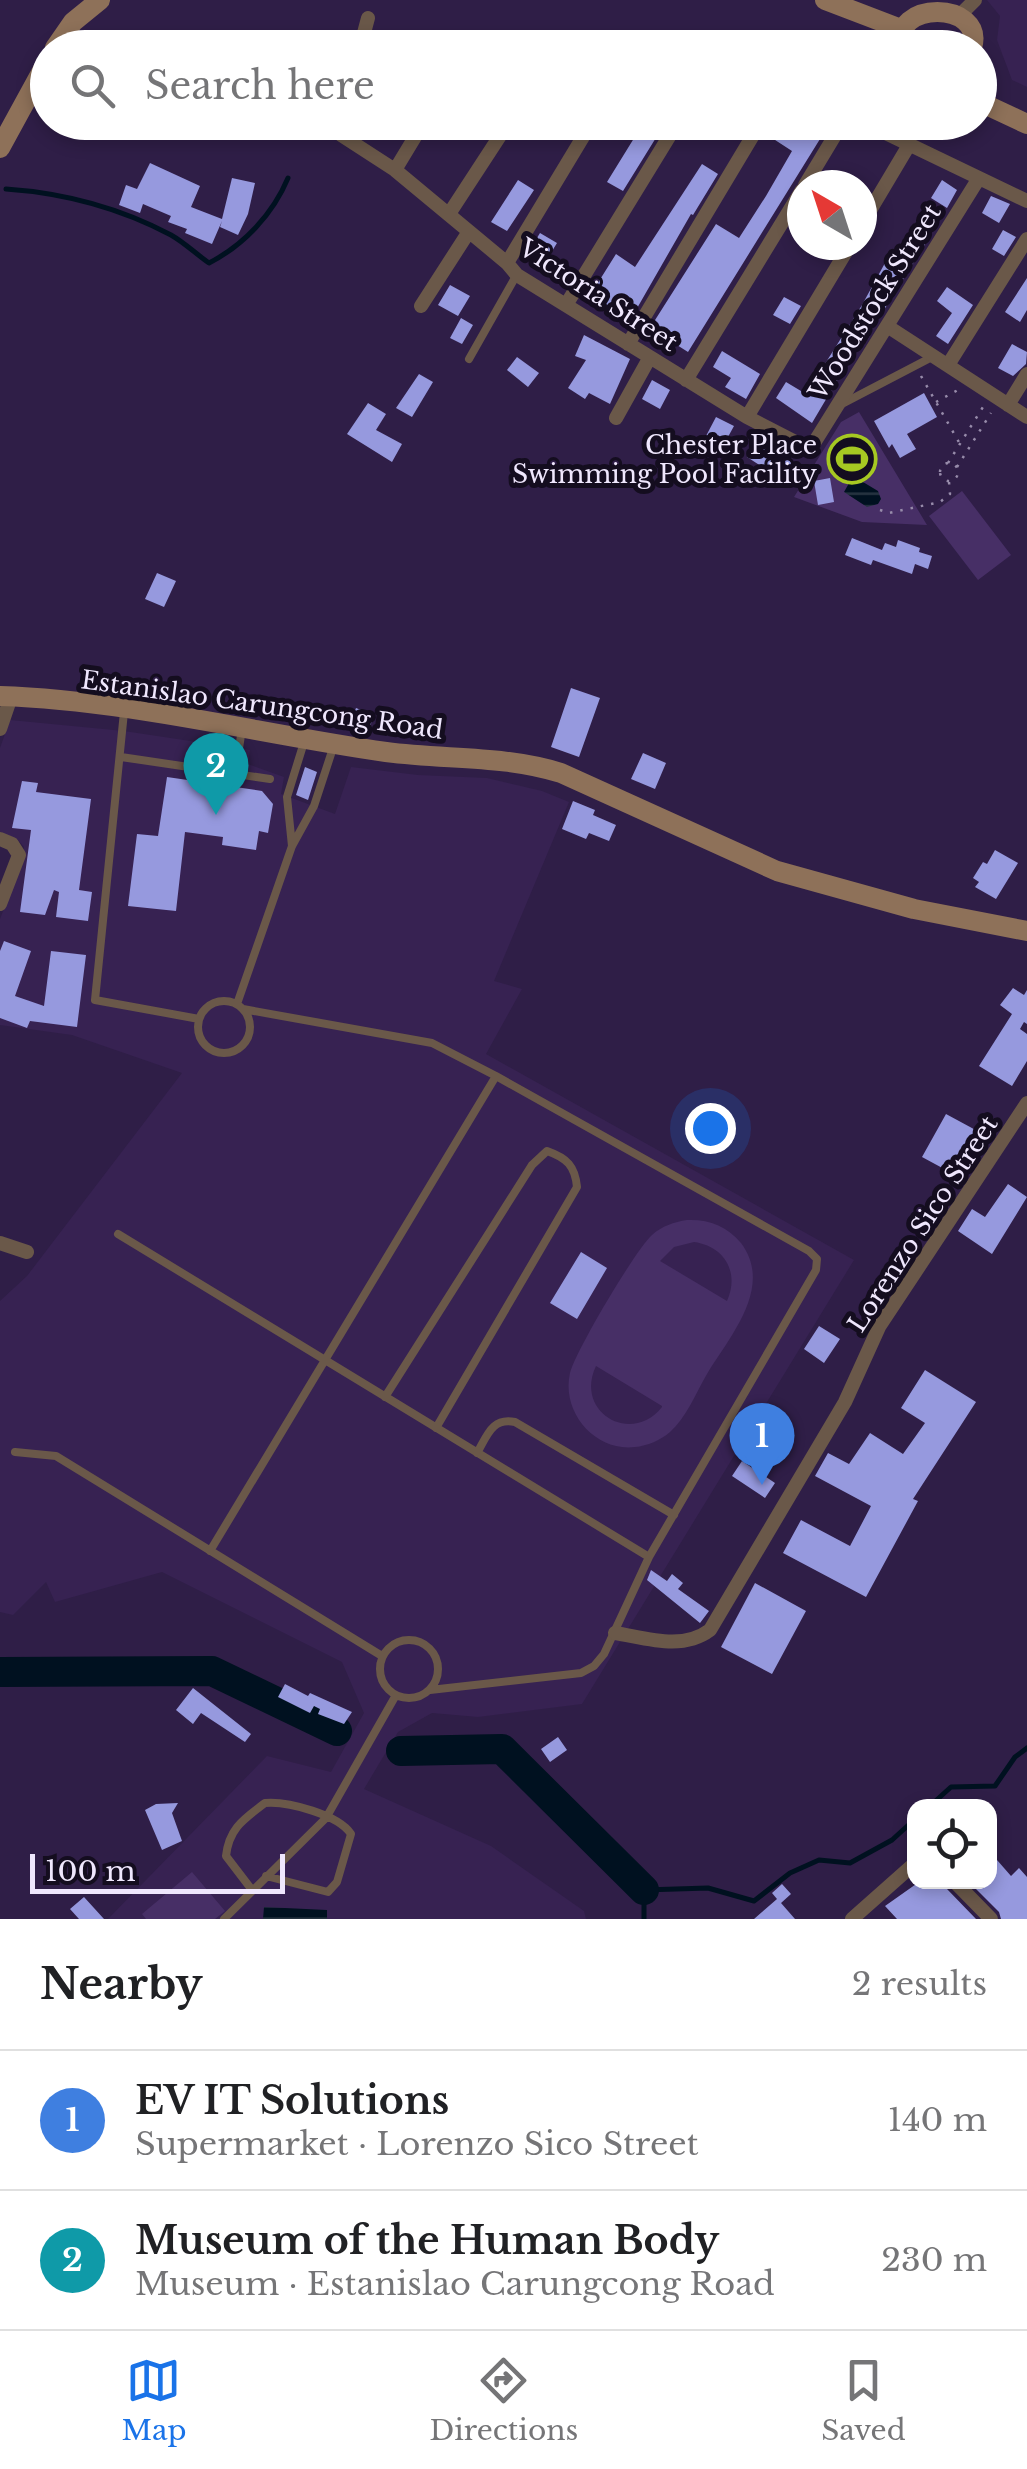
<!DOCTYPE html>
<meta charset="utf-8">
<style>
:root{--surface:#fff;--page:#f2f2f2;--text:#202124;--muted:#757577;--line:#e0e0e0;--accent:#1a73e8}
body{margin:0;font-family:"Libre Baskerville",serif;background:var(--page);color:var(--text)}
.controls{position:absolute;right:30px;bottom:30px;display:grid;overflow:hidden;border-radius:20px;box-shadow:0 5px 15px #0003}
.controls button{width:90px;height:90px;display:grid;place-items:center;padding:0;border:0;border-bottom:2px solid var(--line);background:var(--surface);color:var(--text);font:50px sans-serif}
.compass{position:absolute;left:787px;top:170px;width:90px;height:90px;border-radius:50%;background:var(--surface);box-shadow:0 5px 15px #0003;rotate:321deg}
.scale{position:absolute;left:30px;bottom:25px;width:255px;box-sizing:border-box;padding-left:10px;border:5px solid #efe7fd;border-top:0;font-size:28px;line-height:35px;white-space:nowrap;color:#efe7fd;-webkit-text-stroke:8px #140d1f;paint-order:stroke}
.you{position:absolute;left:710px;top:1128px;width:35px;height:35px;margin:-25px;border:8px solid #fff;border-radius:50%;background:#1a73e8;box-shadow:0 0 0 15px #1a73e833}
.badge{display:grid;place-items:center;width:65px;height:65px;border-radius:50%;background:var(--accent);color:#fff;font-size:32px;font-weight:700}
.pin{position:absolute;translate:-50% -82px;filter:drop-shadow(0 2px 5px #0008)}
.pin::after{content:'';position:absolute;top:52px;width:35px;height:30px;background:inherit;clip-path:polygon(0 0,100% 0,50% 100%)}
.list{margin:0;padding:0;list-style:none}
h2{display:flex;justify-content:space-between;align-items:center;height:130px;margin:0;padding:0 40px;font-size:42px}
h2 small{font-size:32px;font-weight:400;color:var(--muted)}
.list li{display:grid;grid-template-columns:65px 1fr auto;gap:30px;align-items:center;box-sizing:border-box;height:140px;padding:0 40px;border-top:2px solid var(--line)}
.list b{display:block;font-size:38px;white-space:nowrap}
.list p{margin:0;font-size:32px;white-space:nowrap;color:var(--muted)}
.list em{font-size:32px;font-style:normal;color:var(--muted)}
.icon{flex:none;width:55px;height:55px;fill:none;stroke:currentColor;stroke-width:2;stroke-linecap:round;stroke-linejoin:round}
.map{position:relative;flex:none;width:1027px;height:1919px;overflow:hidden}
.search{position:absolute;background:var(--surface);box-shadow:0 5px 15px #0003;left:30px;right:30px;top:30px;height:110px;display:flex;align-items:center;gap:25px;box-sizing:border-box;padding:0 35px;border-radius:55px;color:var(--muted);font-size:38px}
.sheet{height:410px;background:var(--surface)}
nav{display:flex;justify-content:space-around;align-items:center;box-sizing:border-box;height:140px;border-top:2px solid var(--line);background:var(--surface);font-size:28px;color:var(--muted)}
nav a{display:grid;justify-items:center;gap:5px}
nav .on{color:var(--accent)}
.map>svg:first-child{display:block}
.built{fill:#372252}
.grass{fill:#472f66;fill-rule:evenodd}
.water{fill:url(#water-rules)}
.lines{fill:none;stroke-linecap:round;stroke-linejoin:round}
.stream{stroke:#001120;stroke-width:5}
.river{stroke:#001120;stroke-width:30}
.building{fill:#9699de}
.path{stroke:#978baa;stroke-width:2.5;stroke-dasharray:2.5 8;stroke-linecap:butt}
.lane{stroke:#6a5849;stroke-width:8}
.street{stroke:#6a5849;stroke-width:14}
.secondary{stroke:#8e7159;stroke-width:20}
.labels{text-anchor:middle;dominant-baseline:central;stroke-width:10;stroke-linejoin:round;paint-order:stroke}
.street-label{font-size:25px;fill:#efe7fd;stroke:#140d1f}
.poi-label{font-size:25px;fill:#efe7fd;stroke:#140d1f;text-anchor:end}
</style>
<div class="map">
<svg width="1027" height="1919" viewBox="0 0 1027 1919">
<defs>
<pattern id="water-rules" width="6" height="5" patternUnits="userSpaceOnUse" patternTransform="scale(2.5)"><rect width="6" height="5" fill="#001120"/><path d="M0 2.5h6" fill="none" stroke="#263441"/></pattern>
</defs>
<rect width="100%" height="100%" fill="#2f1e47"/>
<path class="built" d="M987 0H1027V87L1012 80 997 40 1000 16Z
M10 720 124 731 250 750 248 764 284 777 281 794 335 814 351 767 418 775 487 778 542 791 569 802 494 981 522 989 486 1054 854 1260 582 1704 478 1717 432 1713 398 1732 364 1789 491 1846 584 1911 586 1919H108L267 1756 331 1772 364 1713 342 1662 162 1572 55 1602 46 1582 13 1615 0 1612V1301L27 1276 182 1073 72 1035 0 1025V919L24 857V847L18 840 0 832V748Z"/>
<path class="grass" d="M859 412 927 525 862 522 794 497 841 422Z
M962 491 1011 555 978 580 929 516Z
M687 1220C708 1219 727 1226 741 1243 774 1287 730 1336 707 1374 696 1393 686 1418 670 1432 661 1440 647 1446 635 1447 595 1452 561 1412 570 1373 575 1352 636 1249 652 1235 662 1226 674 1222 687 1220ZM694 1242C724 1246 740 1272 727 1301L660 1261 674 1247ZM596 1366 662 1406V1407C631 1446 574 1412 596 1366Z
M192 1872 225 1911 215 1919H146L142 1914Z"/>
<path class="water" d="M853 476 878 491 881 499 878 504 867 507 844 492Z
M264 1907 327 1910V1919H263Z"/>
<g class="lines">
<path class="stream" d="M6 189C64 193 120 208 171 235 185 243 196 254 209 263 244 245 273 214 288 178
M930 1806 951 1787 995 1786 1015 1757 1027 1748
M644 1919V1890L708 1888 754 1901 790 1873 819 1860 850 1863 892 1840 914 1820"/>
<path class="river" d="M0 1672 212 1671 337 1731
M401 1751 502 1749 644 1890"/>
</g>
<path class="building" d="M644 122H654L662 128 623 191 607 182Z
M781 122 803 133 805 129 820 139 688 352 650 328 716 224 739 238 766 196 792 151 772 138Z
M150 163 200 186 191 207 222 219 232 178 255 183 248 214 238 235 220 227 222 221 212 244 185 233 187 229 168 222 171 216 143 204 140 213 119 205 126 185 137 189Z
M702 164 718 174 693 215 691 214 632 317 629 316 624 323 589 297 616 254 635 267Z
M518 180 534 190 507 231 491 222Z
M942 180 957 190 947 208 931 198Z
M991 196 1010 204 999 223 982 213Z
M915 223 932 233 867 337 864 335 812 423 776 398 786 382 806 394 862 305 885 263 890 266Z
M1003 230 1016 237 1004 256 992 249Z
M540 233 557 243 546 261 529 251Z
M1027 278V310L1020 322 1005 312Z
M450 285 470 296 458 316 438 305Z
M947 287 973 305 948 344 936 336 952 313 937 301Z
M784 297 801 306 790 324 773 315Z
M461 318 473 325 462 344 450 338Z
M584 335 630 359 610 404 589 393 585 399 568 388 586 360 575 356Z
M1012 344 1027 352 1026 364 1013 376 998 368Z
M722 351 760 374 746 399 725 387 731 378 713 367Z
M517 357 539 373 528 387 507 370Z
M419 374 433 382 412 417 396 408Z
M652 380 670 390 660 409 642 399Z
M924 393 937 417 907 434 916 449 900 458 892 444 889 448 874 421Z
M368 403 386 414 376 430 402 444 392 462 347 434Z
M716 417 734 426 723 446 706 436Z
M758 439 794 464 784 481 747 457Z
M830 478 834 502 818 505 814 481Z
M852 538 882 550 885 543 896 547 898 540 920 548 919 552 932 556 928 569 915 564 912 574 873 560 871 565 845 555Z
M157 573 176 581 164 607 145 599Z
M165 685 206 704 158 699Z
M571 688 600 698 579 757 551 747Z
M356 708 374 715 367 735 348 729Z
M643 753 666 763 655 789 631 779Z
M305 767 317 772 308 800 296 795Z
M167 777 262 791 273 804 268 833 259 831 256 850 222 845 223 837 185 832 176 911 128 906 137 834 158 836Z
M22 781 38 783 36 792 91 799 79 890 92 892 88 921 56 917 59 892 54 890 45 915 20 912 31 830 12 828Z
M573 801 595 810 593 815 616 825 609 841 589 833 586 839 562 829Z
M995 850 1018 863 996 899 975 887 979 882 973 878 983 862 987 864Z
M4 941 31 951 15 996 44 1006 51 951 86 955 77 1027 30 1021 27 1028 0 1018V951Z
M1013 988 1024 995 1027 990V1024L1024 1022 1020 1029 1027 1034V1061L1012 1086 979 1066 1012 1014 1000 1005Z
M946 1114 983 1134 959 1177 922 1157Z
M1008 1184 1027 1197 992 1254 958 1231 972 1209 985 1217Z
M581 1252 607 1268 577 1319 550 1303Z
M819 1326 840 1339 824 1363 804 1349Z
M925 1370 976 1402 913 1499 918 1501 866 1597 783 1553 801 1520 850 1546 871 1506 815 1476 828 1453 849 1464 870 1433 903 1454 925 1423 901 1408Z
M742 1461 775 1483 765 1498 732 1476Z
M651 1570 667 1581 672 1574 683 1583 678 1589 709 1611 700 1623 647 1580Z
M755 1583 806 1611 772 1674 721 1647Z
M285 1684 308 1696 310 1693 352 1712 344 1724 318 1714 320 1709 314 1706 310 1713 278 1697Z
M193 1688 251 1734 245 1742 201 1713 193 1724 176 1710Z
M558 1737 567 1750 550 1762 541 1749Z
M178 1803 172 1813 182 1841 162 1850 145 1810 156 1804Z
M990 1852 1011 1876 1019 1868 1027 1877V1919H1001L999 1912 969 1882H990Z
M919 1882H945L947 1889 976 1919H897L885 1906Z
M782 1884 791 1894 781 1903 795 1919H754L777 1899 772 1893Z
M84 1897 104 1919H79L70 1909Z"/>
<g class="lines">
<path class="path" d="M820 48 827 43 830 48
M921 376 960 444
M936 402 958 390
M940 472a9 9 0 1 1 18 0a9 9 0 1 1-18 0Z
M948 463 983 407
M957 467 991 413
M880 510 889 513 940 502 950 494 949 482"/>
<path class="lane" d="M469 359 516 276
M840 405 934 356
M124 712 95 1000 199 1019
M121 757 270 779
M235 774 242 729
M292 846 287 797 305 739
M198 1027a26 26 0 1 1 52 0a26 26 0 1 1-52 0Z
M237 1004 292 846 314 806 333 748
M243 1009 432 1043 496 1076 809 1251 817 1259 816 1270 649 1557 604 1654 594 1666 581 1673 430 1690
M118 1234 649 1557
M385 1397 532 1165 547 1151C567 1158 575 1166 577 1187L436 1428
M15 1452 56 1456 382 1656
M477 1453C487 1436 492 1417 515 1422L674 1515
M210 1551 496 1076
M380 1669a29 29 0 1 1 58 0a29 29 0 1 1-58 0Z
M252 1890 226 1856C229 1828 244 1819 265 1803 288 1801 339 1815 351 1834L337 1882 328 1892 266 1876
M224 1919 326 1818 396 1695"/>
<path class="street" d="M964 11 975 0
M360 48 368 18
M575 48 619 39 644 48
M339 122 341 135 395 170 507 263 517 275 747 417 805 447 814 443 979 178
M857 122 875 128 1027 201
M395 170 424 122
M805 185 843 122
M449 214 509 122
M862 224 909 145
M507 263 592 122
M566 305 678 122
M421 306 468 233
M887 326 1027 417
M628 344 761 122
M948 365 1027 239
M686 380 802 190
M1008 405 1027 374
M747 417 850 245
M616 418 650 357
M0 729 11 697
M0 839 12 844 19 855 0 904
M0 1243 27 1252
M615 1633C646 1638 682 1651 710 1630L845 1402 879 1327 1027 1103
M955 1882 991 1919
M852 1919 914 1864"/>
<path class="secondary" d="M825 0 901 29
M55 48 73 22 100 0
M902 48C889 0 986 0 972 48
M980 102 1027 124
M0 148 48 60
M0 696C127 700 260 734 386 752 446 760 503 755 561 773L777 871 914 909 1027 931"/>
</g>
<defs>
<g id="stadium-ring" transform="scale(2.5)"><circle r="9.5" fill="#140d1f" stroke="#a6c822" stroke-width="1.5"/><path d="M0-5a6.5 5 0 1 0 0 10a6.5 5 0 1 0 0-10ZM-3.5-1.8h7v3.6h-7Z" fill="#a6c822"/></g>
</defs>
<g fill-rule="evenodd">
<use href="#stadium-ring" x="852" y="459"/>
</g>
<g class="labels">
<g class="street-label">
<text transform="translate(598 295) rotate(33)">Victoria Street</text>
<text transform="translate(875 302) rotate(-58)">Woodstock Street</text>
<text transform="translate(262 705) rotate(8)">Estanislao Carungcong Road</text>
<text transform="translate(923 1224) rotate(-57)">Lorenzo Sico Street</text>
</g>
<g class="poi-label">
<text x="817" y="445">Chester Place<tspan x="817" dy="29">Swimming Pool Facility</tspan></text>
</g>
</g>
</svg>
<div class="controls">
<button><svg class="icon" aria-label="locate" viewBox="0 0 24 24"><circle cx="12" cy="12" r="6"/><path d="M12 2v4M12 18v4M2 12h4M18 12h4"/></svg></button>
</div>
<svg class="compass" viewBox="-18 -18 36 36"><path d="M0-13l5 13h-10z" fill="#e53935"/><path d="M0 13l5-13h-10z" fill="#757577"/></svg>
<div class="scale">100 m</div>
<div class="you"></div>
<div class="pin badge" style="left:762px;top:1485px;background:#3f7fe0">1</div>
<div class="pin badge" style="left:216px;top:815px;background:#0f9aa8">2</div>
<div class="search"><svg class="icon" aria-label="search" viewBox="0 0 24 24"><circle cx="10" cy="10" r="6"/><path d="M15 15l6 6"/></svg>Search here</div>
</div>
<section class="sheet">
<h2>Nearby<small>2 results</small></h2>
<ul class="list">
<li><span class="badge" style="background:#3f7fe0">1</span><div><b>EV IT Solutions</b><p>Supermarket · Lorenzo Sico Street</p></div><em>140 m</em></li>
<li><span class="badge" style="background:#0f9aa8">2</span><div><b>Museum of the Human Body</b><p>Museum · Estanislao Carungcong Road</p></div><em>230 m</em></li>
</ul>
</section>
<nav>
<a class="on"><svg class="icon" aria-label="map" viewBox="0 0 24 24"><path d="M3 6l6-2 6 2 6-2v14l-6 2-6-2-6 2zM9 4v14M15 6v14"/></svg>Map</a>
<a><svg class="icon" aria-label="directions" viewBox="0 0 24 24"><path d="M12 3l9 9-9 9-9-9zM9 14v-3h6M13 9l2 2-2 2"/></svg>Directions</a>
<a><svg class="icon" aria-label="saved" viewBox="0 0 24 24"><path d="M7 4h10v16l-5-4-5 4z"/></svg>Saved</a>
</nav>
